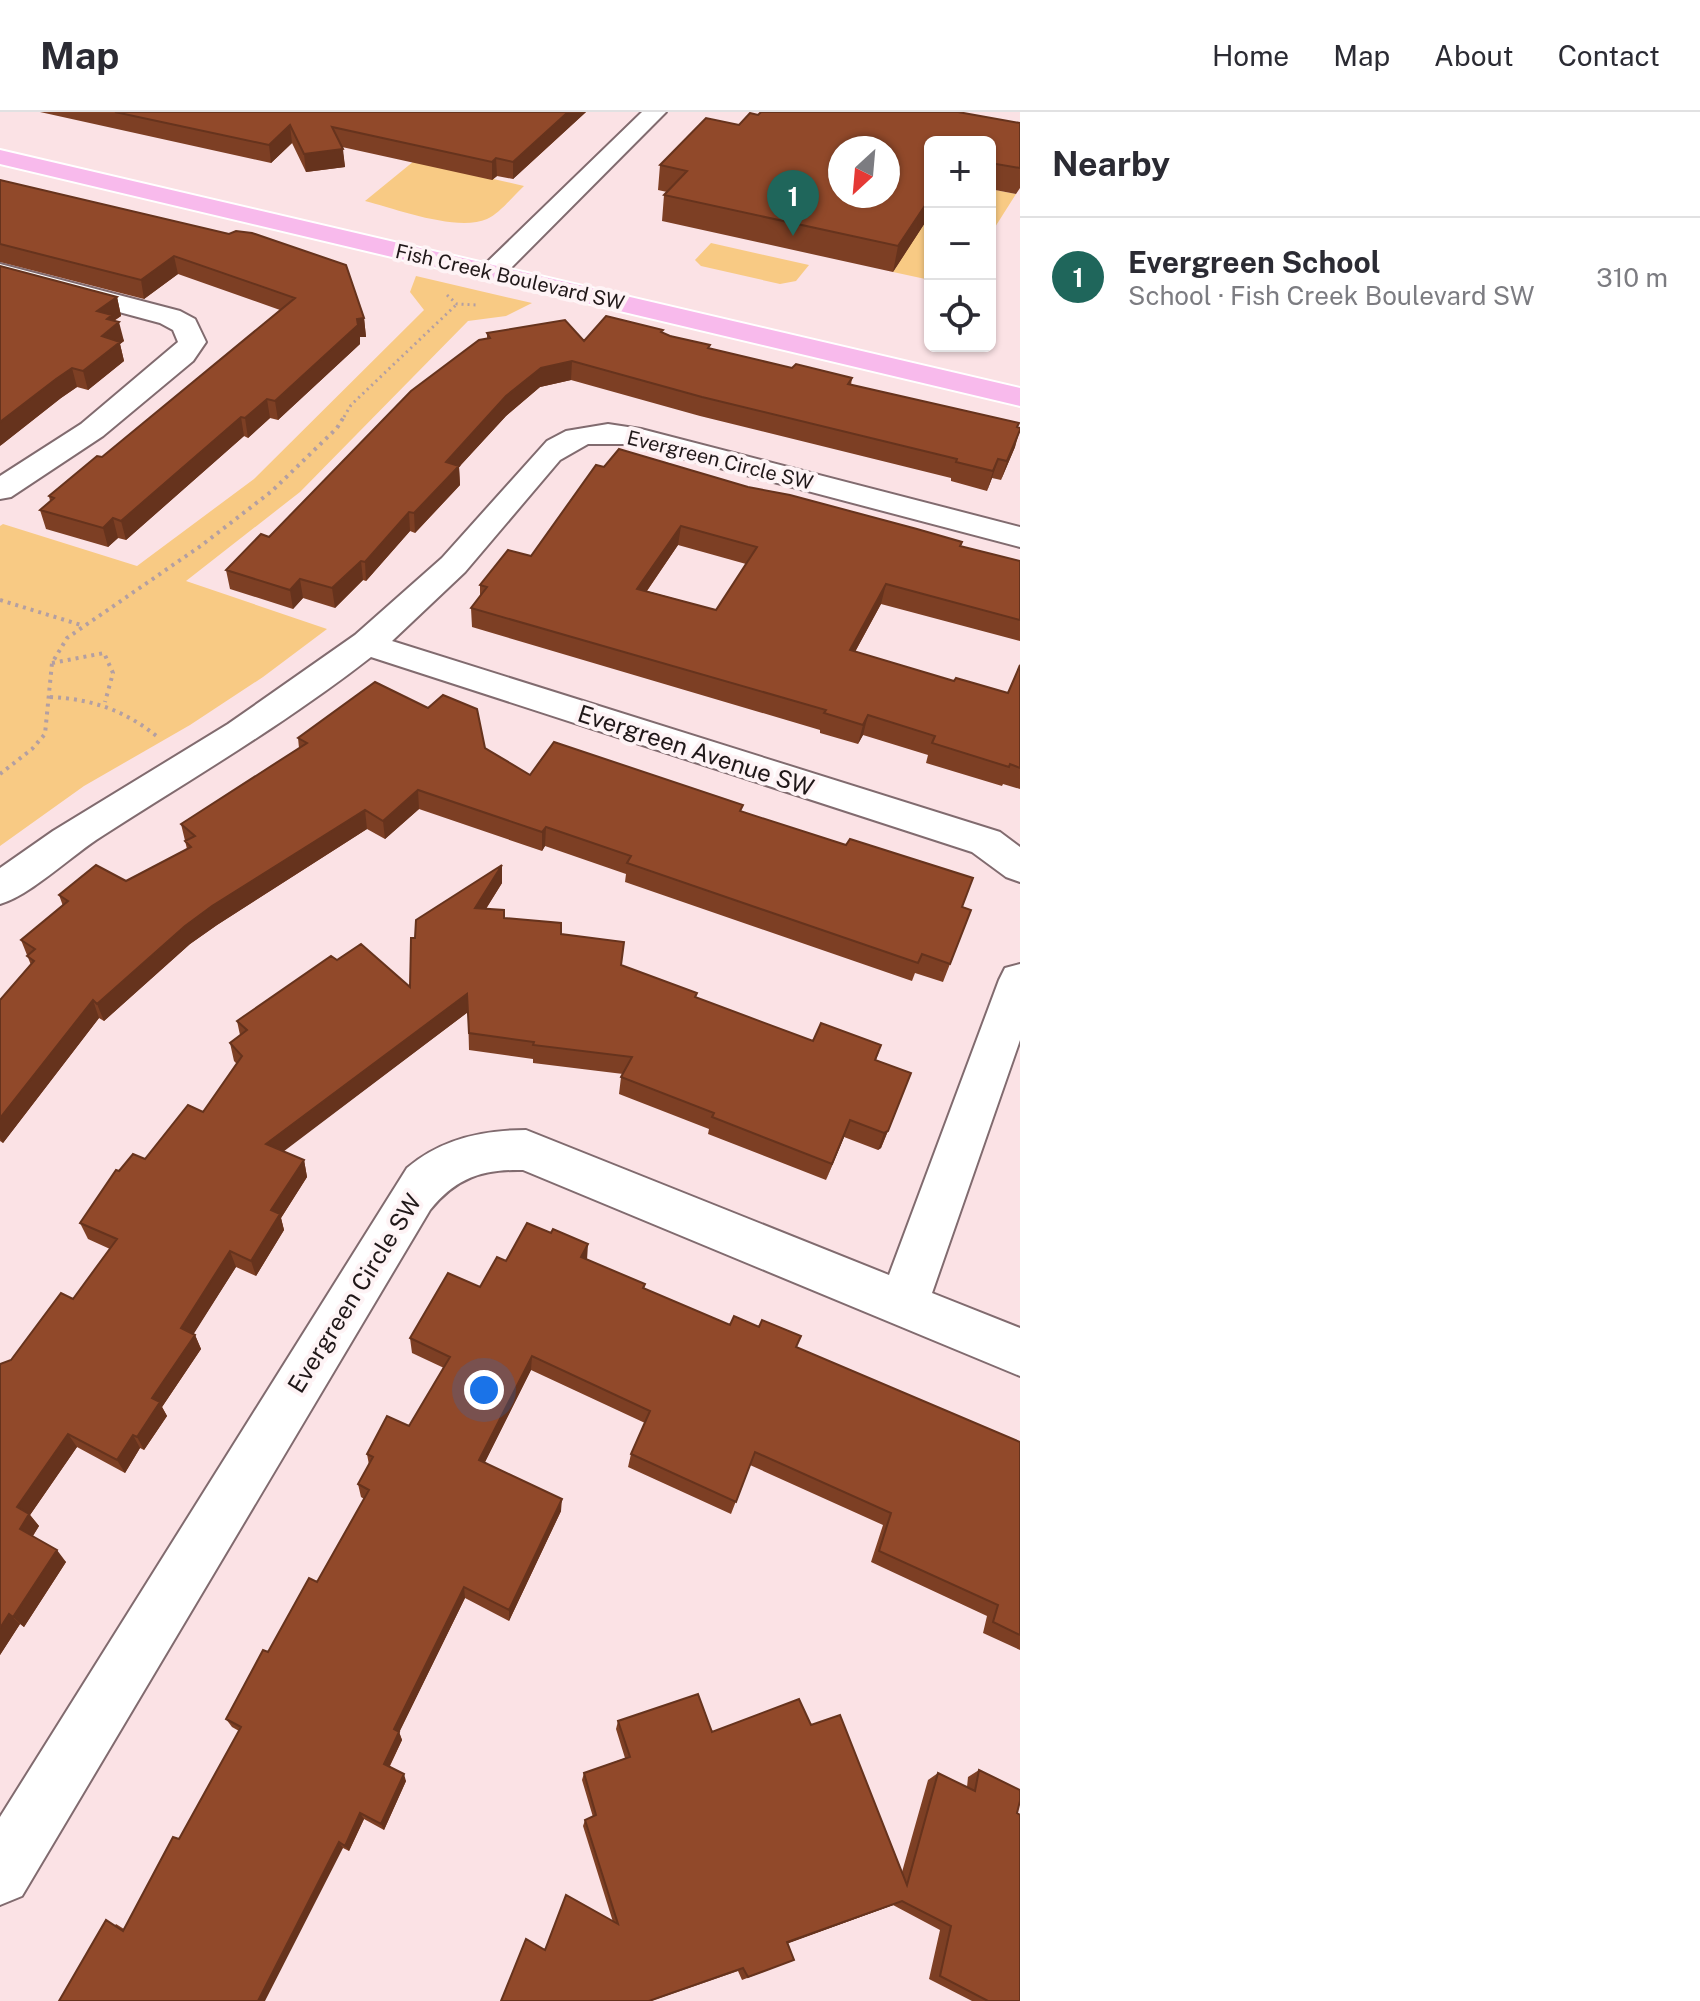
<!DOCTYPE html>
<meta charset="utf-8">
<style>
:root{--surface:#fff;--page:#f7f7f7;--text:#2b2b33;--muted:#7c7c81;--line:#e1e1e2;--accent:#1f665b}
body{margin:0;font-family:"Public Sans",sans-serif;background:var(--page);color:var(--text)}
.controls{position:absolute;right:24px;top:24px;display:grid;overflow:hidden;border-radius:12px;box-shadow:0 2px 6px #0004}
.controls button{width:72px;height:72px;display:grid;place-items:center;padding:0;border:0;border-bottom:2px solid var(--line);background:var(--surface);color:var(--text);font:40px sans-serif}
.compass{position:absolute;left:828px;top:24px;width:72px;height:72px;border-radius:50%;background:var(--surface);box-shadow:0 2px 6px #0004;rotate:206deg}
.you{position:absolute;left:484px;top:1278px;width:28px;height:28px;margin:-20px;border:6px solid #fff;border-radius:50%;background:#1a73e8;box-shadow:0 0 0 12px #1a73e833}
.badge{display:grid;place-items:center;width:52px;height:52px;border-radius:50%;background:var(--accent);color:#fff;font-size:26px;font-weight:700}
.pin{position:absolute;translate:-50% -66px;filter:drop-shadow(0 2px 4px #0008)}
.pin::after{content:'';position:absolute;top:42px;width:28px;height:24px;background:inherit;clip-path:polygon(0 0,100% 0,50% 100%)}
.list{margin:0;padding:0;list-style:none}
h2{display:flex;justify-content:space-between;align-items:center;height:104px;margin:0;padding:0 32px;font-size:34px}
h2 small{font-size:26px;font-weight:400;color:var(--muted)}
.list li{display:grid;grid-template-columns:52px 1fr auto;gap:24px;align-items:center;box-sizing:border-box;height:120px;padding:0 32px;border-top:2px solid var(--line)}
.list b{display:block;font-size:30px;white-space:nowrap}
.list p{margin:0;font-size:26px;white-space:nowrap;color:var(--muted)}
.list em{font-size:26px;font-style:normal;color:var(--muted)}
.icon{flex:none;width:44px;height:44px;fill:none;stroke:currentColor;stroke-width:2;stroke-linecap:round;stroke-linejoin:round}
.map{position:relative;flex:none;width:1020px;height:1889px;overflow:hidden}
header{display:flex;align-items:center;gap:48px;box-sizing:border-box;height:112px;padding:0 40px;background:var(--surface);border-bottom:2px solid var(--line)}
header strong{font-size:38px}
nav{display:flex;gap:44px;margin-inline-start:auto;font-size:28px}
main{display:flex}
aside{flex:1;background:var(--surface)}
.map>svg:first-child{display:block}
.green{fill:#f8ca84}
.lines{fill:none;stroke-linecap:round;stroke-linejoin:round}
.minor-casing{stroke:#816b6f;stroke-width:4}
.major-casing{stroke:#fff;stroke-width:4}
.path-far1{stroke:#b39fa2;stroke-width:3;stroke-dasharray:2 4;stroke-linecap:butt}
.path{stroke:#b39fa2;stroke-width:4;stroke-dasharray:3 5;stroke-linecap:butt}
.minor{fill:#fff;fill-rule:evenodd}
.major{fill:#f8baec;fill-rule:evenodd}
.wall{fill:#7d3f24;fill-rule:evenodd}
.shaded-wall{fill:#66331d}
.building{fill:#91492a;stroke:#66331d;stroke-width:2;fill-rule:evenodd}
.labels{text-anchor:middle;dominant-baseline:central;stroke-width:8;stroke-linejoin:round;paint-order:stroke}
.far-street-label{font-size:20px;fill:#201819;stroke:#fef3f5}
.street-label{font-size:24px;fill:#201819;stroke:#fef3f5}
</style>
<header>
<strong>Map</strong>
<nav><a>Home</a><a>Map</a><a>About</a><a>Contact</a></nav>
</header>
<main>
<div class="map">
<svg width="1020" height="1889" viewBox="0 0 1020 1889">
<rect width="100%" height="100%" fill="#fbe2e5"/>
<path class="green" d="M414 49 524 74C513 84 500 101 487 107 457 120 396 97 365 89Z
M930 68V168L893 160 910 133 888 84Z
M990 77 1016 82 990 123Z
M711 131 809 153 796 169 780 172 701 154 695 148Z
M416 164 532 191 506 204 468 209 300 380 186 469 327 517 263 565 190 613 84 674 0 734V414L3 412 137 454 254 367 424 198 410 180Z"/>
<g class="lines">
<g class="minor-casing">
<path id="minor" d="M642 0H666L500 167H482L478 161 482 155Z
M0 152 180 199 195 207 206 230 193 249 103 324 11 385 0 387V364L81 312 178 230 173 218 160 211 0 168Z
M608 312 641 317 1020 415V435L629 332H588L560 348 465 460 392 529 1000 720 1020 735V770L1006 765 972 740 371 545C284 613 189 668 96 728 68 747 30 783 0 792V756L53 719 228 612 355 523 442 446 547 329 566 319Z
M1020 852V928L932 1181 1020 1216V1264L523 1058C482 1057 456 1066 430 1098L22 1784 0 1793V1705L407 1056C441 1027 482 1018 526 1018L889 1163 999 868 1005 856Z"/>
</g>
<g class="major-casing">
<path id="major" d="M0 38 1020 276V294L0 52Z"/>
</g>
<path class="path-far1" d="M447 183 457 192 477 193
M344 305 351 293 457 192"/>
<path class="path" d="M0 488 81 513
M52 551 104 541 113 561 105 590
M50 585C93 587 126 599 159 626
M0 662 32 637 45 622 52 551 67 526 202 433 272 379 337 316 345 303"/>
<use href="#minor" class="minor"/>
<use href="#major" class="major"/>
</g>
<path class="wall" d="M40 0H586L513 67 497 64 492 68 342 35 345 55 306 60 292 31 271 51Z
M758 3 1020 11V76L1016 82 990 77V30H930V103L893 160 662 109 664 83 667 80 658 78 660 53Z
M0 68 364 206 366 225H360V232L278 308 270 306 248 326 244 324 126 428 118 426 108 435 46 417 40 398 50 389 49 384 102 345 280 198 178 162 144 187 0 150Z
M117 185 121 204 114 209 124 229 120 232 124 249 88 278 77 275 61 286 0 334Z
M487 221 584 229 663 221 709 236 792 256 852 266 851 273 1018 316 1015 335 1001 368 992 366 987 379 951 369V366L700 304 571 268 540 275 506 304 459 355 460 373 415 421 410 419 366 469 363 468 335 496 303 486 293 497 230 477 226 458 269 425 487 226Z
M604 355 748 375 962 430 961 434 1020 449V529L881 492 855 540 954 569 1008 581 1020 553V677L1003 672 1002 674 926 651 928 643 863 623 858 632 820 621V618L472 515 471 496 480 484V473L531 444ZM678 433 746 452 716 498 647 479Z
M298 626 485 636 530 663 742 700 971 798 943 870 915 861 912 869 625 770 626 762 545 734 542 739 419 697 385 727 367 717 217 813 190 832 104 909 99 906 3 1031 0 1029V888L31 853 21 828 63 794 59 783 126 769 187 737 181 712 299 636Z
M502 753V771L486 797 504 806 561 822 621 853 696 886 813 929 881 933 876 948 911 961 881 1036 878 1038 844 1025 826 1068 708 1022 709 1017 619 982 621 965 623 962 533 951V947L469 938 468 900 283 1039 304 1048 307 1065 281 1106 284 1118 256 1164 236 1155 193 1222 195 1223 201 1237 162 1295 167 1304 144 1338 140 1336 125 1361 77 1335 30 1403 39 1414 33 1424 66 1450 24 1515 20 1512 0 1543 11 1248 73 1187 110 1137 88 1127 80 1111 119 1059 145 1047 203 1000 237 952 234 949 230 931 240 923 237 909 337 848 410 875 415 826Z
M587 1148 645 1172 644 1177 730 1213 796 1235 1020 1330V1538L983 1521 987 1504 871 1450 883 1413 750 1353 731 1402 628 1355 631 1342 645 1311 531 1258 485 1350 561 1399 509 1509 465 1486 399 1620 402 1628 390 1654 406 1669 384 1718 364 1707 349 1739 343 1736 59 1889 116 1812 124 1817 179 1727 239 1619 232 1615 226 1607 268 1540 317 1470 364 1387 361 1385 358 1372 369 1353 367 1342 409 1314 444 1256 412 1241 410 1226 480 1175 506 1149Z
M618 1609 712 1620 811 1613 902 1760 928 1668 938 1661 967 1675 968 1665 979 1658 1017 1701 1020 1889H972L929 1867 940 1818 893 1793 788 1831 794 1848 742 1868 738 1859 651 1889H501L545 1838 613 1810 583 1714 585 1708 593 1705 582 1668 584 1661 625 1646 616 1617Z"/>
<path class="shaded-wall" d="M568 0H586L513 67V50Z
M290 13 292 31 271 51 269 33Z
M343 37 345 55 306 60 304 42Z
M496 46 497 64 492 68V50Z
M930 86V103L893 160 898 134Z
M174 144 178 162 144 187 141 168Z
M117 185 121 204 113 209 119 210 124 229 120 232 124 249 88 278 83 259 102 224 97 199Z
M364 206 366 225H360V232L278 308 275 289 357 207Z
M572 249 571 268 540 275 506 304 459 355 460 373 415 421 414 401 446 350 506 284 541 256Z
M72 256 77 275 61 286 0 334V310L56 267Z
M267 287 270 306 248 326 245 306Z
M241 305 244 324 126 428 121 409Z
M1020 318 1015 335 1001 368 1007 349Z
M998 347 992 366 987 379 993 359Z
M409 400 410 419 366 469 365 450Z
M113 406 118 426 108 435 103 416Z
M681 414 678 433 635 496 637 477Z
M361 449 363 468 335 496 332 476Z
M300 467 303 486 293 497 290 478Z
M886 472 881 492 845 558 850 538Z
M868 603 863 623 858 632 863 613Z
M418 678 419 697 385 727 383 709Z
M365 698 367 717 217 813 190 832 104 909 97 892 185 814 212 794Z
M546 715 545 734 542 739V720Z
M502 753V771L475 814V796Z
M467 882 468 900 271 1049 266 1032Z
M93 888 99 906 3 1031 0 1026V1006Z
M850 1008 844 1025 826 1068 832 1052Z
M888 1019 881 1036 878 1038 884 1021Z
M304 1048 307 1065 281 1106 284 1118 256 1164 251 1149 271 1098Z
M588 1132 587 1148 581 1145Z
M230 1139 236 1155 188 1231 181 1216Z
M195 1223 201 1237 162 1295 167 1304 144 1338 137 1325 152 1286Z
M532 1244 531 1258 480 1360 479 1348Z
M68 1322 77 1335 30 1403 39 1414 30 1428 20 1417 17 1395Z
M133 1323 140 1336 125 1361 117 1348Z
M562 1387 561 1399 509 1509V1498Z
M57 1438 66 1450 24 1515 13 1505Z
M464 1475 465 1486 397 1625 394 1617Z
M9 1502 20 1512 0 1543V1516Z
M399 1620 402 1628 387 1659 384 1652Z
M404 1662 406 1669 384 1718 381 1712Z
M360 1701 364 1707 349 1739 345 1734Z
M339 1730 343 1736 265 1889H258Z
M902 1789 893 1793 781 1834 787 1830Z"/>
<path class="building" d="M115 0H568L513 50 496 46 492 50 332 15 343 37 304 42 290 13 269 33Z
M761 0H958L1020 11V56L990 51V30H930V86L898 134 664 83 687 59 660 53 706 6 739 13 750 1 758 3ZM840 36H888V84H840Z
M0 68 229 122 236 119 252 121 346 153 364 206 357 207 358 213 275 289 267 287 245 306 241 305 121 409 113 406 103 416 40 398 54 386 49 384 97 344 102 345 295 186 174 144 141 168 0 132Z
M0 154 117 185 97 199 112 203 107 207 119 210 102 224 120 230 83 259 72 256 56 267 0 310Z
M606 204 663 218 661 220 670 224 710 233 708 236 792 256 796 252 852 266 848 272 1019 311 1017 315 1020 316V318L1007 349 998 347 993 359 956 350 957 347 702 285 572 249 541 256 506 284 446 350 459 354 414 401 409 400 365 450 361 449 332 476 300 467 290 478 226 458 261 422 269 425 411 279 479 228 490 226 487 221 565 208 584 229Z
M619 337 748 375 790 383 917 417 962 430 960 434 1020 449V508L886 472 850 538 954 569 956 566 1008 581 1020 553V656L1010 652 1009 655 932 631 935 624 868 603 863 613 824 601 826 598 471 496 487 475 480 473 508 438 531 444 596 353 604 355ZM681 414 757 435 716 498 637 477Z
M375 570 428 596 443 583 477 597 485 636 530 663 554 630 743 693 740 699 846 733 850 727 973 766 962 795 971 798 950 852 922 842 918 851 627 751 631 744 546 715 542 720 418 678 383 709 365 698 212 794 185 814 97 892 93 888 0 1006V888L34 849 27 844 35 837 21 828 68 789 59 783 96 753 126 769 191 735 185 729 195 724 181 712 307 631 298 626Z
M502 753 475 796 504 798V806L561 811V822L624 830 621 853 697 881 695 885 813 929 821 911 881 933 875 948 911 961 888 1019 884 1021 850 1008 832 1052 712 1005 714 1001 621 965 632 945 533 933 534 930 469 921 467 882 266 1032 304 1048 271 1098 280 1102 251 1149 230 1139 181 1216 195 1223 152 1286 160 1290 137 1325 133 1323 117 1348 68 1322 17 1395 29 1402 20 1417 57 1438 13 1505 9 1502 0 1516V1252L11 1248 61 1181 73 1187 117 1127 80 1111 116 1058 119 1059 133 1042 145 1047 188 993 203 1000 242 944 230 931 247 918 237 909 331 844 337 848 361 832 410 875 411 826H415L416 808Z
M527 1111 551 1121 553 1117 588 1132 581 1145 645 1172 643 1176 730 1213 734 1204 759 1215 762 1208 801 1224 796 1235 1020 1330V1523L993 1510 998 1493 879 1439 891 1401 755 1340 736 1390 631 1342 650 1299 532 1244 479 1348 562 1387 509 1498 464 1475 394 1617 399 1620 384 1652 404 1662 381 1712 360 1701 345 1734 339 1730 258 1889H59L106 1808 123 1819 173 1725 179 1727 241 1615 226 1607 263 1538 268 1540 309 1466 317 1470 369 1378 358 1372 373 1345 367 1342 387 1304 409 1314 450 1245 410 1226 448 1161 480 1175 497 1145 506 1149Z
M698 1582 712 1620 799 1587 811 1613 840 1603 907 1773 938 1661 975 1679 979 1658 1020 1678V1689L1017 1701 1020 1703V1889H988L940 1864 951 1814 902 1789 787 1830 794 1848 748 1865 743 1856 649 1889H501L526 1827 545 1838 566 1783 618 1812 585 1708 596 1703 584 1661 630 1645 618 1609Z"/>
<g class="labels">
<g class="far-street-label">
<text transform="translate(510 165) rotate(13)">Fish Creek Boulevard SW</text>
<text transform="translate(720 348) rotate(14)">Evergreen Circle SW</text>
</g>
<g class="street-label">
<text transform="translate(696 638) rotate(18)">Evergreen Avenue SW</text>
<text transform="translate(354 1181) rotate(-58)">Evergreen Circle SW</text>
</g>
</g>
</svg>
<div class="controls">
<button>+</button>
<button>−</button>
<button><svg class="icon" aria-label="locate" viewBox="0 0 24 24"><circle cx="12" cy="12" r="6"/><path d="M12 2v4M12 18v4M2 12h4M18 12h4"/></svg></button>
</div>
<svg class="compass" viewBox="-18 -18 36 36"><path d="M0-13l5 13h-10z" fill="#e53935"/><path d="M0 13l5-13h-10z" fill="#7c7c81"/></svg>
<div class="you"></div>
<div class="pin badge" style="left:793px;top:124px">1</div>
</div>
<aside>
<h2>Nearby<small></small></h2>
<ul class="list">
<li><span class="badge">1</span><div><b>Evergreen School</b><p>School · Fish Creek Boulevard SW</p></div><em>310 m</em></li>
</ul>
</aside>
</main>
